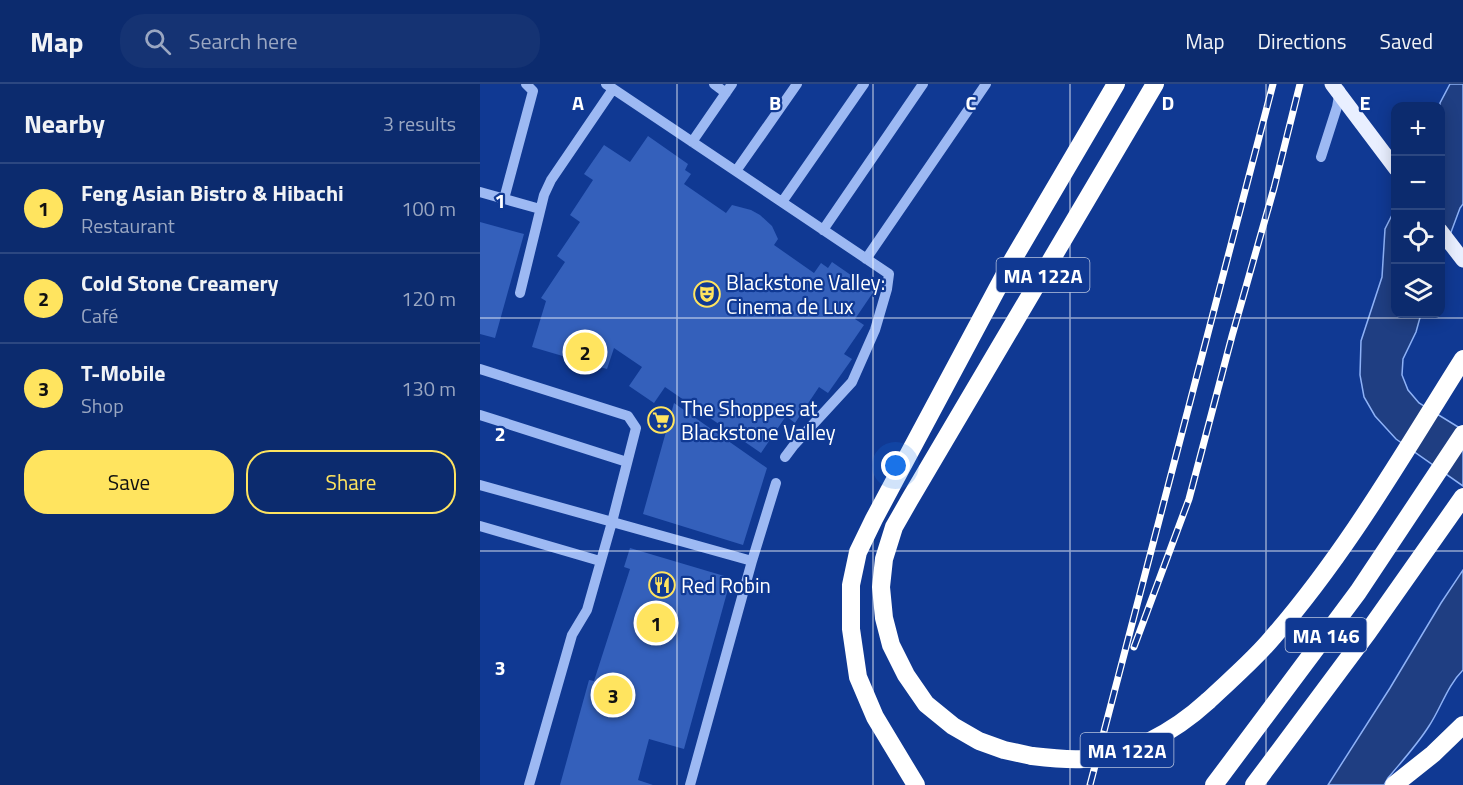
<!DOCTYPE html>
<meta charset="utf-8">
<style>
:root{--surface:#0c2b6e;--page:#153373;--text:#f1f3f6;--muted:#9aa7c2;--line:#2c4781;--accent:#ffe45f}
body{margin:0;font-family:"Titillium Web",sans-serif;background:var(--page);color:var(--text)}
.controls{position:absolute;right:18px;top:18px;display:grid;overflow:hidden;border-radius:12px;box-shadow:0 3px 15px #0003}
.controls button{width:54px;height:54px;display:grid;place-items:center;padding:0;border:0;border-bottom:2px solid var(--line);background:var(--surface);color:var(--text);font:30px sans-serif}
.you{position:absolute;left:416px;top:382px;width:21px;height:21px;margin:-15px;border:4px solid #fff;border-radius:50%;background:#1a73e8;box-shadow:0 0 0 9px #1a73e833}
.badge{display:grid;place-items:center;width:39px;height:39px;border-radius:50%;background:var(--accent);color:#111;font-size:20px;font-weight:700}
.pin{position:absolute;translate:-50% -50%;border:3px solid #fff;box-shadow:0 2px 6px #0006}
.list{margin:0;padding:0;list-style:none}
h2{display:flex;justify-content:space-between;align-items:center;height:78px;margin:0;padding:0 24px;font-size:26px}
h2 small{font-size:20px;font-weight:400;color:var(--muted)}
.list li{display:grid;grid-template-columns:39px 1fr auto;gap:18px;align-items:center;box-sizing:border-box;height:90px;padding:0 24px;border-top:2px solid var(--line)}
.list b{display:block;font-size:22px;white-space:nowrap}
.list p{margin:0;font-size:20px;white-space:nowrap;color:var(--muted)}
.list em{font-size:20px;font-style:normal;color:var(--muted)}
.actions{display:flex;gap:12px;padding:18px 24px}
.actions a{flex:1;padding:14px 0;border:2px solid var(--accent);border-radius:24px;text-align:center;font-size:21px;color:var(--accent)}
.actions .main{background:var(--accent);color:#111}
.icon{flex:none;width:33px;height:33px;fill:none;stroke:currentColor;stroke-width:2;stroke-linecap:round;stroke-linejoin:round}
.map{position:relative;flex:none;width:983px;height:701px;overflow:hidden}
header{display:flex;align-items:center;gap:36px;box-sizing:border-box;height:84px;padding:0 30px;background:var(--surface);border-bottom:2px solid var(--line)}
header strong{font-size:28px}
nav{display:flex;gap:33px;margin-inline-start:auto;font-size:21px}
.search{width:420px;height:54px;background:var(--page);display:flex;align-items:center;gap:15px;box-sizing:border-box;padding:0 21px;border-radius:24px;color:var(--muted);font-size:22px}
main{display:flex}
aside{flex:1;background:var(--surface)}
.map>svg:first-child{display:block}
.water{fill:#1f3e82;stroke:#8eb2f7;stroke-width:1.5}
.building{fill:#3460bb}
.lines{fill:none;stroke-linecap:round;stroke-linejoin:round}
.minor{stroke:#9db9f3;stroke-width:10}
.major{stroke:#e9efff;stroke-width:15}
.highway{stroke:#fff;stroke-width:18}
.rail-casing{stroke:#fff;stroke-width:7}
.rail{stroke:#103993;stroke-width:4.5;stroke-dasharray:14;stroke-linecap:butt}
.major-bridge{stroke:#e9efff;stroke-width:15}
.highway-bridge{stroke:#fff;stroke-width:18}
.grid{fill:none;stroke:#fff;stroke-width:1.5;stroke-opacity:0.55}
.labels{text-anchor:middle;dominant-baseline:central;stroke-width:4.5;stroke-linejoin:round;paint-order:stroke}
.shield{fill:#103993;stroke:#b7c4df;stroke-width:1.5}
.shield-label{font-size:20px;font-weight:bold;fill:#fff}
.poi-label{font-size:21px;fill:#fff;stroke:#103993;text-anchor:start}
.grid-label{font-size:20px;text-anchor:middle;font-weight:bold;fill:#fff;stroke:#103993;stroke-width:4.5;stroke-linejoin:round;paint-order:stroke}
</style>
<header>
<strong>Map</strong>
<div class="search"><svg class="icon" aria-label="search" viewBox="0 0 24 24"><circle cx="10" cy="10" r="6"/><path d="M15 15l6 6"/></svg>Search here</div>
<nav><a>Map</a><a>Directions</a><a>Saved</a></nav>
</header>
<main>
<aside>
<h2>Nearby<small>3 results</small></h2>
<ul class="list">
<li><span class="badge">1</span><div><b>Feng Asian Bistro &amp; Hibachi</b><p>Restaurant</p></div><em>100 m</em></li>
<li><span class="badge">2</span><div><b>Cold Stone Creamery</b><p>Café</p></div><em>120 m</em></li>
<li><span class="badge">3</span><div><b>T-Mobile</b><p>Shop</p></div><em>130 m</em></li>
</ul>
<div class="actions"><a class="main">Save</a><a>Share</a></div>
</aside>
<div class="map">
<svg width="983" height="701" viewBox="0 0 983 701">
<rect width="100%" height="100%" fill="#103993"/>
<path class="water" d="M970 0H983V120L980 124 961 175 960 22V19Z
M915 125 916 230H941L936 248 923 275 922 291 928 306 939 319 983 346V402L916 355 895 332 884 313 880 291 881 257 902 193 905 145Z
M983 486V586C967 602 961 624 949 642 937 661 922 677 908 694L904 701H848L910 604 961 519Z"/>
<path class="building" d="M168 52 208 80 205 86 211 90 204 100 246 129 252 121 271 126 280 131 292 142 298 155 294 161 334 189 341 179 348 184 352 178 394 207 375 235 384 241 364 270 372 275 348 309 339 303 315 339 306 332 281 369 185 303 174 319 149 302 162 283 134 264 127 285 52 263 66 217 61 214 85 178 77 172 100 138 90 131 113 96 104 90 124 61 150 78Z
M0 138 44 150 15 254 0 250Z
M194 319 287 384 263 461 163 430Z
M150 464 251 494 204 665 169 655 158 696 173 701H80L109 596 114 597 150 485 144 483Z"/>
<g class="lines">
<path class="minor" d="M126 0 409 190 407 205 395 246 372 298 314 361 305 373
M234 0 246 9
M212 58 252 0
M841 73 857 23 860 6
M256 87 317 0
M0 108 60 125
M24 115 53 7 46 0
M302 118 384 0
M343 146 443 0
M386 175 506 0
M40 209 64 111 71 96 133 5
M0 285 148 332 156 344 132 438 107 526 92 551 49 701
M0 331 147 378
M0 401 272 477 210 701
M0 442 120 477
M272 477 296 399"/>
<path class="major" d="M960 146 983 176"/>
<path class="highway" d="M728 617C750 596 774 576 793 553 867 468 923 370 983 275
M552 672 524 666 499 657 473 642 446 620 426 591 411 561 404 534 401 503 404 475 414 443 430 415 675 0
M436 701 395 633 378 593 371 545V501L378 468 394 435 532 177 636 0
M734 701 878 508 983 350
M774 701 888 548 983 413
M914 701 953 670 983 641"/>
<g class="rail-casing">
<path id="rail" d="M654 563 709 415 752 252 794 104 820 0
M610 701 793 0"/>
</g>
<use href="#rail" class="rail"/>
<path class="major-bridge" d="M852 0 916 85"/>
<path class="highway-bridge" d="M552 672C569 674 586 676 603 675 650 673 694 648 728 617"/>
</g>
<path class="grid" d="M197 0V701M393 0V701M590 0V701M786 0V701M0 234H983M0 467H983"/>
<defs>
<g id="theatre-ring" transform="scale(1.35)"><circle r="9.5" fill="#103993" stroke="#ffe45f" stroke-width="1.5"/><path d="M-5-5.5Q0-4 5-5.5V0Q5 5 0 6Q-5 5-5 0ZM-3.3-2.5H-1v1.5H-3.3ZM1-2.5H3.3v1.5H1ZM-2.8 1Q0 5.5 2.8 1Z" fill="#ffe45f"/></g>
<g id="supermarket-ring" transform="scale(1.35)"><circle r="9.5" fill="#103993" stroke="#ffe45f" stroke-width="1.5"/><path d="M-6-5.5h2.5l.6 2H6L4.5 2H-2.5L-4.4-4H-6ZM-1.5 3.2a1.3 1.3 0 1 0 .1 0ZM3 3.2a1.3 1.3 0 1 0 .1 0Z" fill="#ffe45f"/></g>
<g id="restaurant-ring" transform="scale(1.35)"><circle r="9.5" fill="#103993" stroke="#ffe45f" stroke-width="1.5"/><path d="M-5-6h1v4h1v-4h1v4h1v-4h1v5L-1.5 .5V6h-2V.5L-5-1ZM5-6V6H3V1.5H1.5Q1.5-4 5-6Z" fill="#ffe45f"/></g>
</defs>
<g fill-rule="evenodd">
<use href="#theatre-ring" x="227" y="210"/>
<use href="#supermarket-ring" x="181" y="336"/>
<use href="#restaurant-ring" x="182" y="501"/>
</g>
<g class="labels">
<g class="shield">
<rect x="516.5" y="174" width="93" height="34" rx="4.5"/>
<rect x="805.5" y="534" width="81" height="34" rx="4.5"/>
<rect x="600.5" y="649" width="93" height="34" rx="4.5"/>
</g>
<g class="shield-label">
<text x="563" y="191">MA 122A</text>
<text x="846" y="551">MA 146</text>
<text x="647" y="666">MA 122A</text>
</g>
<g class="poi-label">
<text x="246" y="198">Blackstone Valley:<tspan x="246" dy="24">Cinema de Lux</tspan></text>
<text x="201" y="324">The Shoppes at<tspan x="201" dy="24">Blackstone Valley</tspan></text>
<text x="201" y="501">Red Robin</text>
</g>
</g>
<g class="grid-label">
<text x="98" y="26">A</text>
<text x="295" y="26">B</text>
<text x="491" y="26">C</text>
<text x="688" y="26">D</text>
<text x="885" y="26">E</text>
<text x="20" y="124">1</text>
<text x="20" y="357">2</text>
<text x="20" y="591">3</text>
</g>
</svg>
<div class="controls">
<button>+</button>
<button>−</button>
<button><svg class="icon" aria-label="locate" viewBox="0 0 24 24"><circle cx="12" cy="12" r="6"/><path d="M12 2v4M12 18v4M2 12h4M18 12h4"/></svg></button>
<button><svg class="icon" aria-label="layers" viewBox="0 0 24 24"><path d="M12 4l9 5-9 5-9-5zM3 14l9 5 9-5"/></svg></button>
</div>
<div class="you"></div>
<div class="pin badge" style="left:176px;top:539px">1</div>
<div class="pin badge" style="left:105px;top:268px">2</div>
<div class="pin badge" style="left:133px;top:611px">3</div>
</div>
</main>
